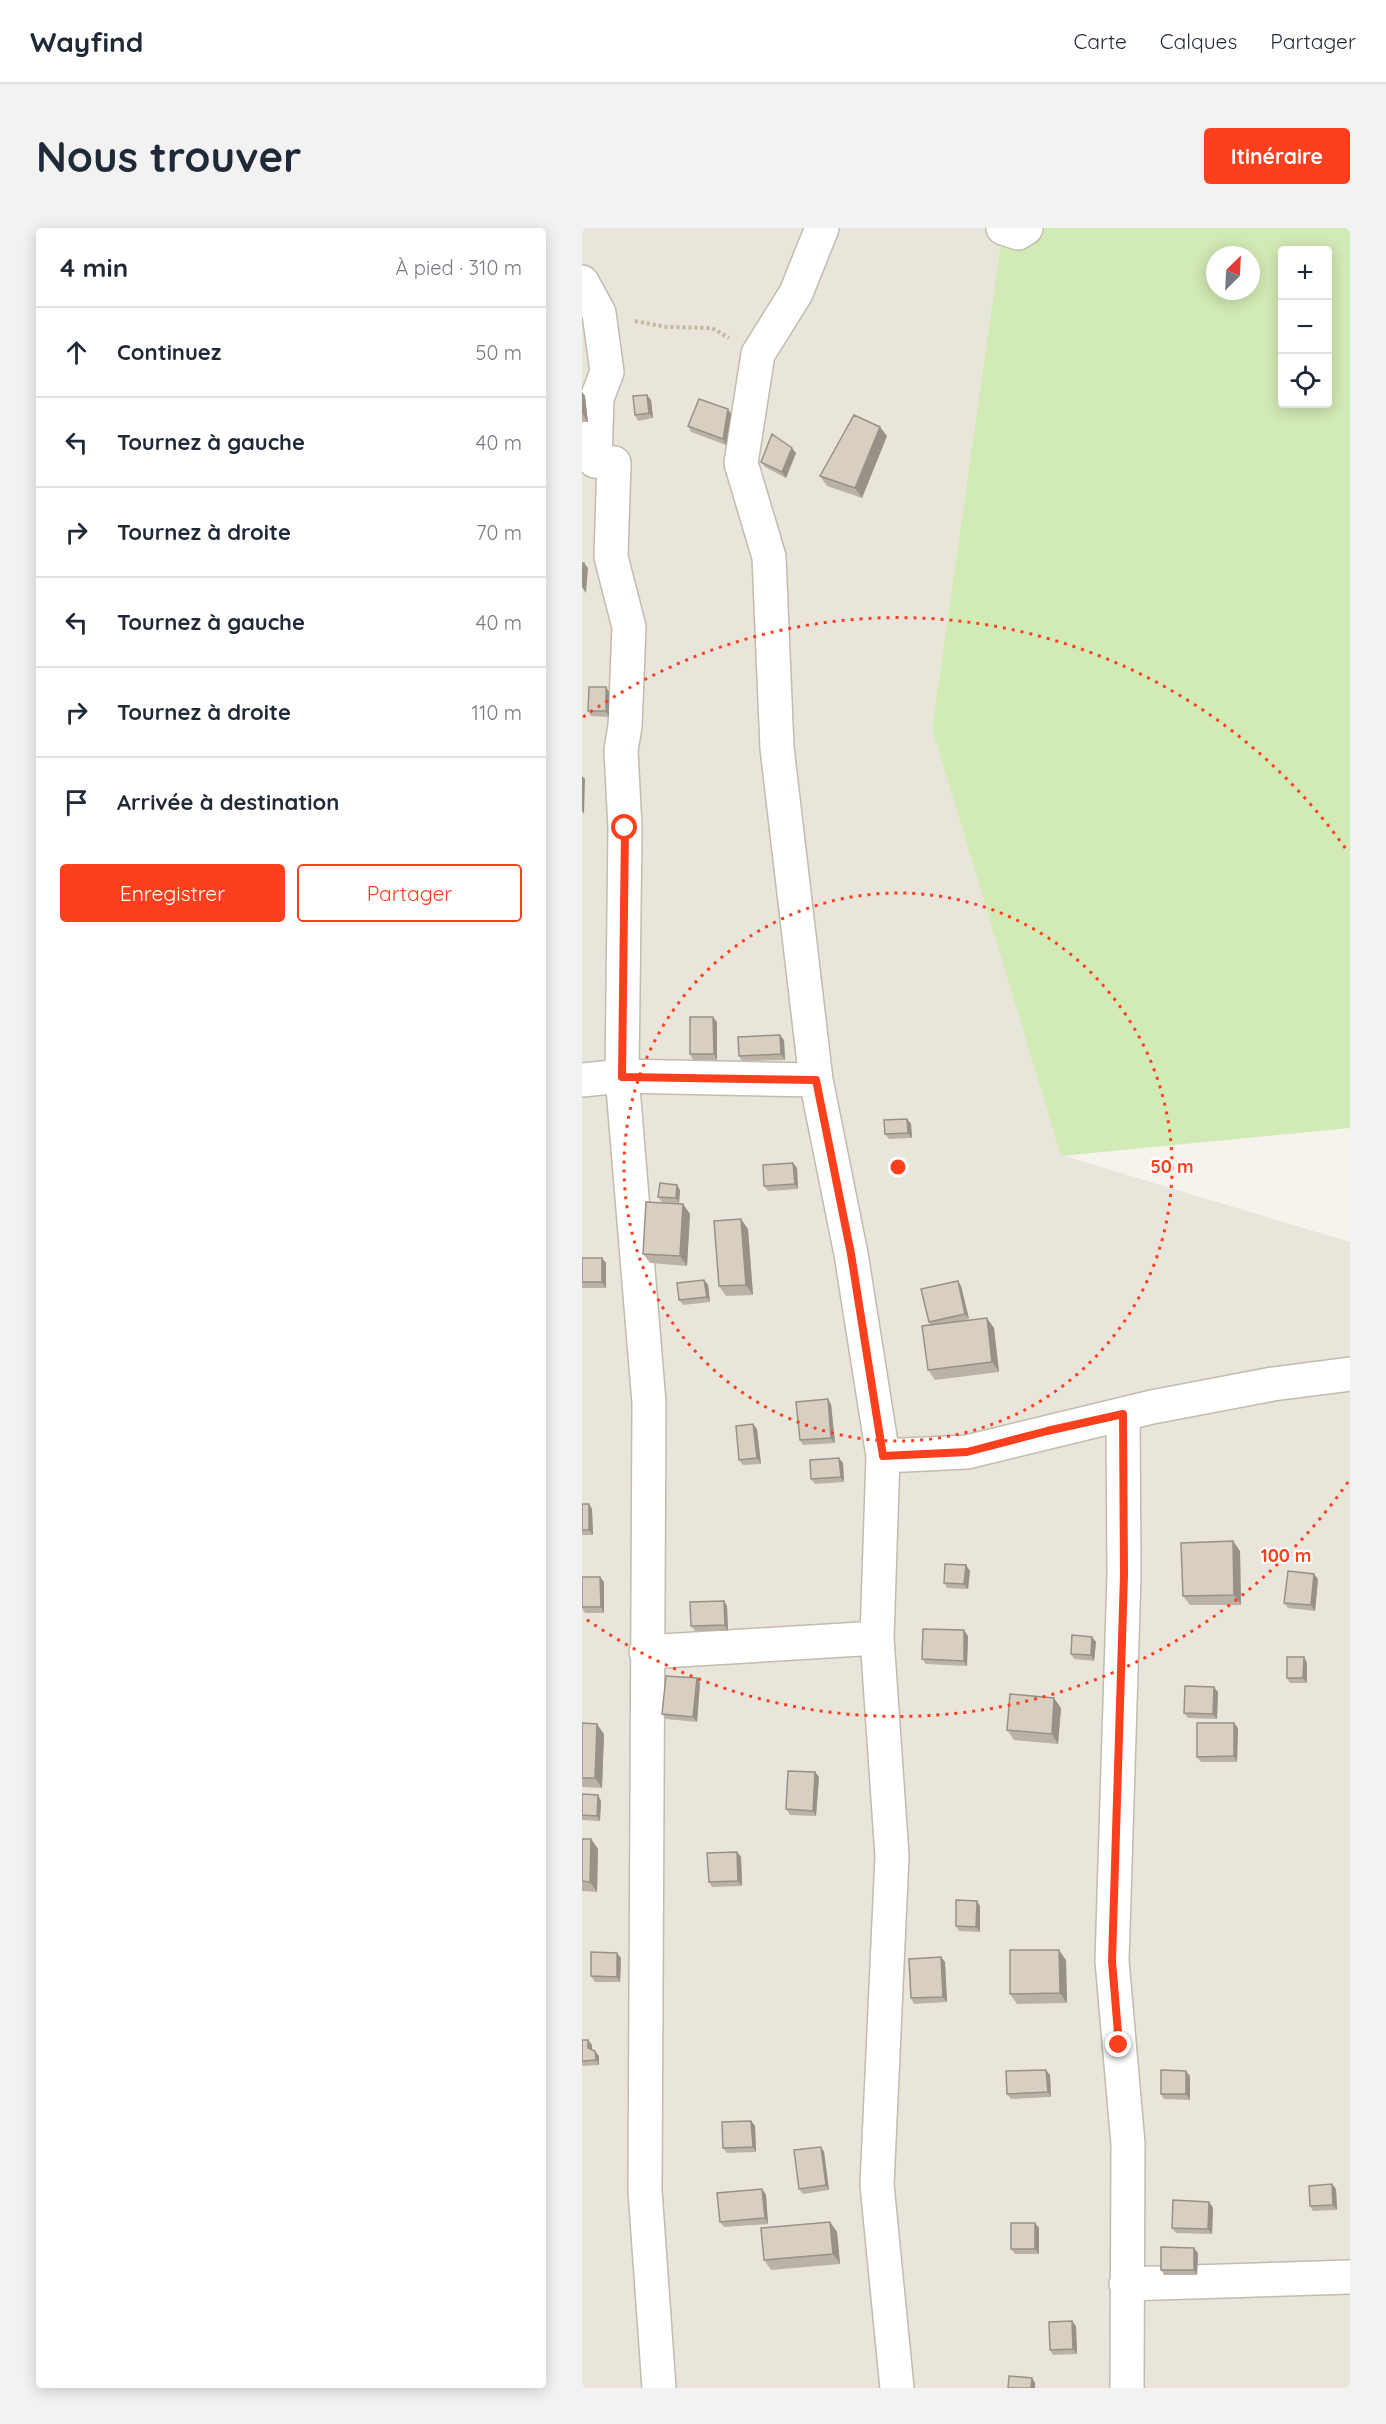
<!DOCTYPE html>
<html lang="fr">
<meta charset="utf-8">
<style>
:root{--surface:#fff;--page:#f2f2f3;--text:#1f2937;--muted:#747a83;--line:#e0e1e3;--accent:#fc3f1d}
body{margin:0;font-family:Quicksand,sans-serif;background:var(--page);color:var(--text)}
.controls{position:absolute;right:18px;top:18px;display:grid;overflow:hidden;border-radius:6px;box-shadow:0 3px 15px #0003}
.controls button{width:54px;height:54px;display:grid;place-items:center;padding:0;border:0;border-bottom:2px solid var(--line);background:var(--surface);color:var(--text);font:30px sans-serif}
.compass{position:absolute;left:624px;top:18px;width:54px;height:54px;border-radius:50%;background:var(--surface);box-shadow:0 3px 15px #0003;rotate:24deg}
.stop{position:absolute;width:18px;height:18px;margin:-14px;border:4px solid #fc3f1d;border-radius:50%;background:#fff}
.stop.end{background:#fc3f1d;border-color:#fff;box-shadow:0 2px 6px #0008}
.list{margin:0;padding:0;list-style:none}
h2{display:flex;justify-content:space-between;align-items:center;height:78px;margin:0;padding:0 24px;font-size:26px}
h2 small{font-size:20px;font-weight:400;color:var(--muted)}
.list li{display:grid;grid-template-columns:39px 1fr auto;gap:18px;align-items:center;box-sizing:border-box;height:90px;padding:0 24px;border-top:2px solid var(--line)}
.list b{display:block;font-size:22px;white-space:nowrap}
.list em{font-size:20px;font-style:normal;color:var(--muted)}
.actions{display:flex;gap:12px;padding:18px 24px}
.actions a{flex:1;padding:14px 0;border:2px solid var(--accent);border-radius:6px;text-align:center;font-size:21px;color:var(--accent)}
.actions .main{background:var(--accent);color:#fff}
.icon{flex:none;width:33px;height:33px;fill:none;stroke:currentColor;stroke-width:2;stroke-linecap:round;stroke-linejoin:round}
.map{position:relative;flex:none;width:768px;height:2160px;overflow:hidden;border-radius:6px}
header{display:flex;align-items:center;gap:36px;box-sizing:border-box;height:84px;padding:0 30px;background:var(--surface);border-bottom:2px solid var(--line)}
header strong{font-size:28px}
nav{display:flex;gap:33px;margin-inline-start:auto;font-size:21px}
.intro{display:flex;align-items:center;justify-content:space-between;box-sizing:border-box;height:144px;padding:0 36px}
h1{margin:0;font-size:42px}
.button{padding:15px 27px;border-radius:6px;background:var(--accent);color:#fff;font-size:21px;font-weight:700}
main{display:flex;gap:36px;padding:0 36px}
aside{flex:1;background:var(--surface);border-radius:6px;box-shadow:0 3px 15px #0003}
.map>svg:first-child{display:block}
.residential{fill:#eae5da}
.green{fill:#d2eab5;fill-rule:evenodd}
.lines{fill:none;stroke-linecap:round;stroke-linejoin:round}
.minor-casing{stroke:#c2bbae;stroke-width:36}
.path{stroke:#c4b79f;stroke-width:4;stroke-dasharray:3 3;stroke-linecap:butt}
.minor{stroke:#fff;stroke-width:33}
.wall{fill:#bab2a6}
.shaded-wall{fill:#979187}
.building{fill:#d8cfc1;stroke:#979187;stroke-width:1.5}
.route{stroke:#fc3f1d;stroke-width:8}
.ring{fill:none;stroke:#fc3f1d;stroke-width:3;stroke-dasharray:3 6}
.centre{fill:#fc3f1d;stroke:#fff;stroke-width:3}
.ring-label{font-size:18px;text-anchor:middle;font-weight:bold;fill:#fc3f1d;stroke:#fff;stroke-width:4.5;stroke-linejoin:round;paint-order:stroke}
</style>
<header>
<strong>Wayfind</strong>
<nav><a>Carte</a><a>Calques</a><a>Partager</a></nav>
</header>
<div class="intro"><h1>Nous trouver</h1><a class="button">Itinéraire</a></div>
<main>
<aside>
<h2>4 min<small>À pied · 310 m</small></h2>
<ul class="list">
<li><svg class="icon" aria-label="ahead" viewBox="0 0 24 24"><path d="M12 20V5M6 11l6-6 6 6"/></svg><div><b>Continuez</b></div><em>50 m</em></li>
<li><svg class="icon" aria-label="left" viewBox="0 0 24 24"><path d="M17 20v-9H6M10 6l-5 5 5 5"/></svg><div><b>Tournez à gauche</b></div><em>40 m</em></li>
<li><svg class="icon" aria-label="right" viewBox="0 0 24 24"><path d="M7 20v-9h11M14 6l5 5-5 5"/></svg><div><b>Tournez à droite</b></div><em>70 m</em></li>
<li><svg class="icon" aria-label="left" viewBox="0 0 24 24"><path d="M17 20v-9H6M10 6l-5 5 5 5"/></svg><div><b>Tournez à gauche</b></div><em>40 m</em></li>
<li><svg class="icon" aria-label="right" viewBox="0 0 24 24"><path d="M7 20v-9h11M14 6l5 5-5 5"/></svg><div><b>Tournez à droite</b></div><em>110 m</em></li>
<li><svg class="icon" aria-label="arrive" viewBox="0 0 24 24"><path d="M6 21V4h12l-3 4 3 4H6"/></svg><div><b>Arrivée à destination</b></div></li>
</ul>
<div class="actions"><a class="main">Enregistrer</a><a>Partager</a></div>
</aside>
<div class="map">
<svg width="768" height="2160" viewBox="0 0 768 2160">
<rect width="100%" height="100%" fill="#f6f3ec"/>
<path class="residential" d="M0 0H421L350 501 479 927 768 1014V2160H0Z"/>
<path class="green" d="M421 0H768V900L479 928 350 501ZM700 22H746V176H700ZM633 27H669V63H633Z"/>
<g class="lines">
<g class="minor-casing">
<path id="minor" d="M240 0 214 65 176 126 159 235 187 329 195 520 234 852 269 1026 301 1228 295 1410 310 1628 295 1957 315 2160
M421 0 436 5 444 0
M0 54 17 85 25 144 15 170 13 233 32 235 29 329 47 399 43 498 39 522 43 600 40 848 67 1175 63 1962 77 2160
M0 852 40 848 234 852
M541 1186 542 1347 530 1733 546 1916 545 2160
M301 1228 385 1224 570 1179 691 1156 768 1146
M64 1424 295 1410
M544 2056 768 2049"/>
</g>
<path class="path" d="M53 93 84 99 130 100 147 110"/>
<use href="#minor" class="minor"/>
</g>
<path class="wall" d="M0 164 3 168 6 194H0Z
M69 172 71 190 56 193 53 187Z
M149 186 144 217 109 204 106 198Z
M305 208 280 270 245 258 238 248Z
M214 225 204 250 183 239 179 234Z
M24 459 27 464V489L9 488 6 483Z
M135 794V832H111L108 826Z
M202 812 203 832 160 833 157 828Z
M325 891 329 896 330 910 307 911 303 906Z
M211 935 215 940 216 961 186 963 182 958Z
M98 962 97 975 80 974 76 969Z
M108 986 105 1038 68 1035 61 1026Z
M166 1001 171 1067 144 1068 137 1058Z
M0 1030H20L24 1035V1060H0Z
M122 1052 126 1057 128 1074 101 1077 97 1072Z
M379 1058 387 1091 376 1094 412 1100 417 1144 353 1152 346 1142 349 1097 347 1094Z
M249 1176 253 1215 221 1217 218 1212Z
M171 1196 175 1201 179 1236 161 1237 157 1232Z
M261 1235 262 1254 233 1256 229 1251Z
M0 1276H7L10 1281 11 1307H0Z
M651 1313 658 1323 659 1377H608L601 1368Z
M388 1343 386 1361 365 1360 362 1355Z
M0 1349H18L22 1354V1385H3L0 1380Z
M736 1351 733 1383 706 1380 702 1375Z
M142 1373 145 1378 146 1403H113L109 1398Z
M386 1408 385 1438 344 1436 340 1431Z
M510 1409 514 1414 512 1433 492 1431 489 1426Z
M722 1429 725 1435V1455H708L705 1450Z
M115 1450 118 1455 115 1494 84 1491 80 1486Z
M636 1464 635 1491 606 1490 602 1485Z
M479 1480 476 1516 432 1512 425 1502Z
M0 1495 22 1506 20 1560 0 1559Z
M656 1500 655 1534H619L615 1529Z
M233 1544 237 1549 234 1588 208 1587 204 1581Z
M0 1566 16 1567 19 1573 18 1593 0 1592Z
M0 1611H9L16 1621 15 1664 0 1663Z
M155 1624 159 1629 160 1658 130 1659 127 1654Z
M398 1678V1704L377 1703 374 1698Z
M35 1725 39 1730 38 1754H13L9 1748Z
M359 1729 363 1734 365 1774 332 1776 329 1770Z
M484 1732 485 1775 435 1776 428 1766Z
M0 1812H6L10 1817V1822L17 1828V1837L1 1838 0 1837Z
M464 1842 468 1847 469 1869 429 1871 425 1866Z
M608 1848V1872L582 1871 579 1866Z
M169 1893 173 1898 174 1924 145 1925 141 1920Z
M239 1919 242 1924 247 1962 221 1966 217 1961Z
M750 1956 754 1961 755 1982 731 1983 728 1978Z
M180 1961 184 1967 186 1996 142 1999 138 1994Z
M627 1974 631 1980 630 2006 594 2005 590 2000Z
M248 1994 255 2004 258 2036 189 2042 182 2032Z
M453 1995 457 2000V2026H433L429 2021Z
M616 2025 615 2047H582L579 2042Z
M494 2098 495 2126 471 2127 468 2122Z"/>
<path class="shaded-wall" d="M0 164 3 168 6 194 0 185Z
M65 167 69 172 71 190 67 185Z
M146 181 149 186 144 217 141 211Z
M298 199 305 208 280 270 273 260Z
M210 220 214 225 204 250 200 244Z
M2 335 6 340 4 365 0 359Z
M24 459 27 464V489L24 483Z
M0 548 3 551 2 586 0 583Z
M131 789 135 794V832L132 826Z
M198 807 202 812 203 832 199 826Z
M325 891 329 896 330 910 326 905Z
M211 935 215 940 216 961 213 956Z
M95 957 98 962 97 975 94 970Z
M101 976 108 986 105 1038 98 1028Z
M159 991 166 1001 171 1067 164 1057Z
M20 1030 24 1035V1060L20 1054Z
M122 1052 126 1057 128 1074 125 1069Z
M376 1053 379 1058 387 1091 383 1086Z
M405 1090 412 1100 417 1144 410 1134Z
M246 1171 249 1176 253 1215 249 1210Z
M171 1196 175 1201 179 1236 175 1230Z
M257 1230 261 1235 262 1254 259 1249Z
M7 1276 10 1281 11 1307 7 1302Z
M651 1313 658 1323 659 1377 652 1367Z
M384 1337 388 1343 386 1361 382 1356Z
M732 1346 736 1351 733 1383 729 1377Z
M18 1349 22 1354V1385L19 1379Z
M142 1373 145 1378 146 1403 143 1397Z
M382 1402 386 1408 385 1438 382 1433Z
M510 1409 514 1414 512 1433 509 1427Z
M722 1429 725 1435V1455L721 1450Z
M115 1450 118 1455 115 1494 111 1489Z
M632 1459 636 1464 635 1491 631 1486Z
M472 1470 479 1480 476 1516 470 1506Z
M652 1495 656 1500 655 1534 652 1528Z
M15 1496 22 1506 20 1560 13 1550Z
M233 1544 237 1549 234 1588 231 1583Z
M16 1567 19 1573 18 1593 15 1588Z
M9 1611 16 1621 15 1664 8 1654Z
M155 1624 159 1629 160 1658 156 1653Z
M395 1673 398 1678V1704L394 1699Z
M477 1722 484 1732 485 1775 478 1765Z
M35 1725 39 1730 38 1754 35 1749Z
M359 1729 363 1734 365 1774 361 1769Z
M6 1812 10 1817V1825L6 1820Z
M13 1823 17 1828V1837L14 1832Z
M464 1842 468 1847 469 1869 466 1864Z
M604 1843 608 1848V1872L604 1866Z
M169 1893 173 1898 174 1924 171 1919Z
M239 1919 242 1924 247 1962 244 1957Z
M750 1956 754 1961 755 1982 751 1977Z
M180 1961 184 1967 186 1996 183 1990Z
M627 1974 631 1980 630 2006 626 2001Z
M248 1994 255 2004 258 2036 251 2026Z
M453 1995 457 2000V2026L453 2021Z
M612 2020 616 2025 615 2047 612 2042Z
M490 2093 494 2098 495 2126 491 2121Z
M450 2150 453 2155V2160H449Z"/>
<path class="building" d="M65 167 67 185 53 187 51 168Z
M117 171 146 181 141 211 106 198Z
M272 187 298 199 273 260 238 248Z
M190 206 210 220 200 244 179 234Z
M0 335H2L0 359Z
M7 459H24V483H6Z
M108 789H131L132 826H108Z
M198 807 199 826 157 828 156 809Z
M325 891 326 905 303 906 302 892Z
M211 935 213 956 182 958 181 937Z
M78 955 95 957 94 970 76 969Z
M64 974 101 976 98 1028 61 1026Z
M159 991 164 1057 137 1058 132 993Z
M0 1030H20V1054H0Z
M122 1052 125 1069 97 1072 95 1055Z
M376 1053 383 1086 347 1094 339 1061Z
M405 1090 410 1134 346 1142 340 1098Z
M246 1171 249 1210 218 1212 214 1174Z
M171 1196 175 1230 157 1232 154 1198Z
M257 1230 259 1249 229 1251 228 1232Z
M0 1276H7V1302H0Z
M651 1313 652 1367 601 1368 599 1315Z
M363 1336 384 1337 382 1356 362 1355Z
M706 1343 732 1346 729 1377 702 1375Z
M0 1349H18L19 1379H0Z
M142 1373 143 1397 109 1398 108 1374Z
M341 1401 382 1402V1433L340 1431Z
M490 1407 510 1409 509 1427 489 1426Z
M705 1429H722L721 1450H705Z
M84 1448 115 1450 111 1489 80 1486Z
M603 1458 632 1459 631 1486 602 1485Z
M428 1466 472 1470 470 1506 425 1502Z
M0 1495 15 1496 13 1550H0Z
M615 1495H652V1528L615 1529Z
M206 1543 233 1544 231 1583 204 1581Z
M0 1566 16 1567 15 1588 0 1587Z
M0 1611H9L8 1654 0 1653Z
M155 1624 156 1653 127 1654 125 1625Z
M374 1672 395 1673 394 1699 374 1698Z
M428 1722H477L478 1765 428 1766Z
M9 1724 35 1725V1749L9 1748Z
M359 1729 361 1769 329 1770 327 1731Z
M0 1812H6V1820L13 1823 14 1832 0 1833Z
M464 1842 466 1864 425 1866 424 1843Z
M579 1842 604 1843V1866H579Z
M169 1893 171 1919 141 1920 140 1894Z
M239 1919 244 1957 217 1961 212 1922Z
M750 1956 751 1977 728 1978 727 1958Z
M180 1961 183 1990 138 1994 135 1965Z
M591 1972 627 1974 626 2001 590 2000Z
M248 1994 251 2026 182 2032 179 2000Z
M429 1995H453V2021H429Z
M579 2019 612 2020V2042H579Z
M490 2093 491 2121 468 2122 467 2094Z
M427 2148 450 2150 449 2160H426Z"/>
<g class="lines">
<path class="route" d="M43 600 40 849 234 852 269 1026 301 1228 385 1224 465 1203 541 1186 542 1347 530 1733 537 1817"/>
</g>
<g class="ring">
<circle cx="316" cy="939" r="274"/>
<path d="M766 1254A549 549 0 0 1 1 1389M1 489A549 549 0 0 1 766 624"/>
</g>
<circle cx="316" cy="939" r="9" class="centre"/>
<g class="ring-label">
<text x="590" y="945">50 m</text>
<text x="704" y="1334">100 m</text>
</g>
</svg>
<div class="controls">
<button>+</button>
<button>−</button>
<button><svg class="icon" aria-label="locate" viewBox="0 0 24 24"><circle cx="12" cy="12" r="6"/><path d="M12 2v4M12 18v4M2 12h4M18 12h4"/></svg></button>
</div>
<svg class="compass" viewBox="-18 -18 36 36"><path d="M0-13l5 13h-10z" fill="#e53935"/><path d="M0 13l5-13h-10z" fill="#747a83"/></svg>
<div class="stop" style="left:43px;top:600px"></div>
<div class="stop end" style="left:537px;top:1817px"></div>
</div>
</main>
